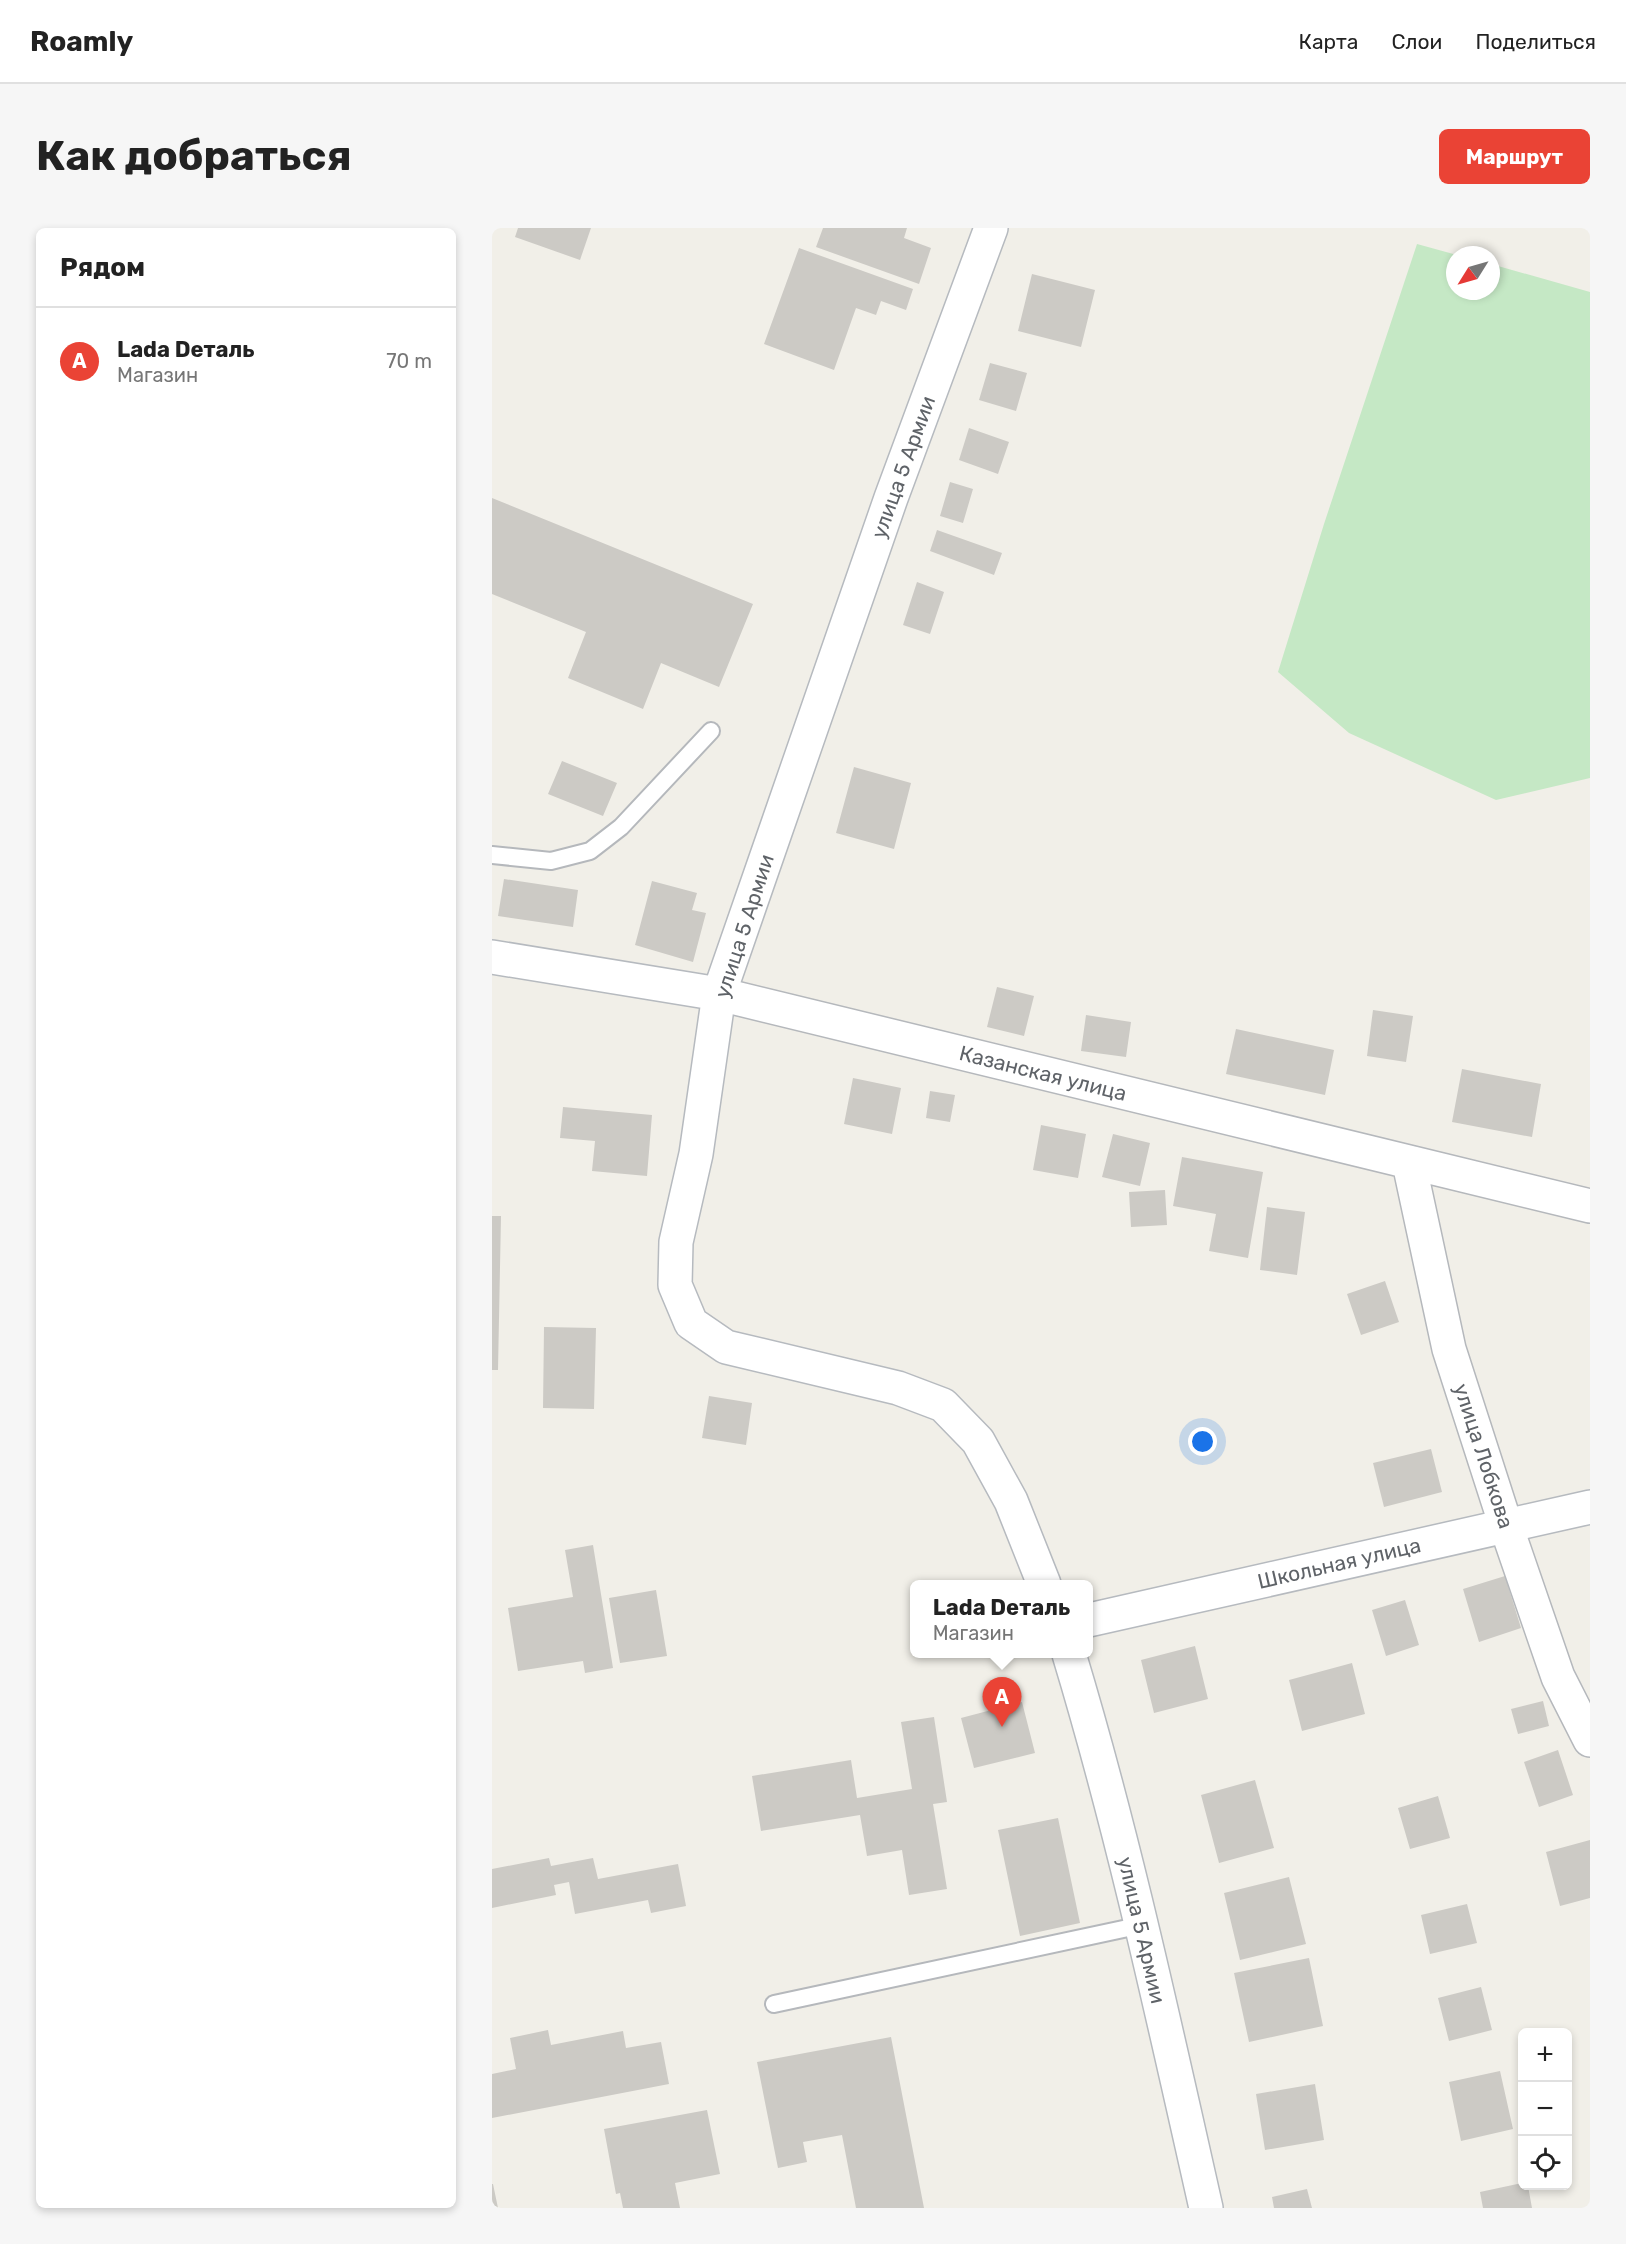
<!DOCTYPE html>
<html lang="ru">
<meta charset="utf-8">
<style>
:root{--surface:#fff;--page:#f6f6f6;--text:#222;--muted:#767676;--line:#e0e0e0;--accent:#ea4335}
body{margin:0;font-family:Rubik,sans-serif;background:var(--page);color:var(--text)}
.controls{position:absolute;right:18px;bottom:18px;display:grid;overflow:hidden;border-radius:9px;box-shadow:0 3px 9px #0003}
.controls button{width:54px;height:54px;display:grid;place-items:center;padding:0;border:0;border-bottom:2px solid var(--line);background:var(--surface);color:var(--text);font:30px sans-serif}
.compass{position:absolute;left:954px;top:18px;width:54px;height:54px;border-radius:50%;background:var(--surface);box-shadow:0 3px 9px #0003;rotate:233deg}
.you{position:absolute;left:711px;top:1214px;width:21px;height:21px;margin:-15px;border:4px solid #fff;border-radius:50%;background:#1a73e8;box-shadow:0 0 0 9px #1a73e833}
.badge{display:grid;place-items:center;width:39px;height:39px;border-radius:50%;background:var(--accent);color:#fff;font-size:20px;font-weight:700}
.pin{position:absolute;translate:-50% -50px;filter:drop-shadow(0 2px 3px #0008)}
.pin::after{content:'';position:absolute;top:32px;width:21px;height:18px;background:inherit;clip-path:polygon(0 0,100% 0,50% 100%)}
.popup{position:absolute;left:418px;top:1352px;width:183px;height:78px;box-sizing:border-box;display:grid;place-content:center;border-radius:9px;background:var(--surface);filter:drop-shadow(0 2px 4px #0005);font-size:20px;white-space:nowrap;color:var(--muted)}
.popup b{font-size:22px;color:var(--text)}
.popup::after{content:'';position:absolute;left:50%;top:100%;margin-left:-12px;border:12px solid transparent;border-top-color:var(--surface)}
.list{margin:0;padding:0;list-style:none}
h2{display:flex;justify-content:space-between;align-items:center;height:78px;margin:0;padding:0 24px;font-size:26px}
h2 small{font-size:20px;font-weight:400;color:var(--muted)}
.list li{display:grid;grid-template-columns:39px 1fr auto;gap:18px;align-items:center;box-sizing:border-box;height:108px;padding:0 24px;border-top:2px solid var(--line)}
.list b{display:block;font-size:22px;white-space:nowrap}
.list p{margin:0;font-size:20px;white-space:nowrap;color:var(--muted)}
.list em{font-size:20px;font-style:normal;color:var(--muted)}
.icon{flex:none;width:33px;height:33px;fill:none;stroke:currentColor;stroke-width:2;stroke-linecap:round;stroke-linejoin:round}
.map{position:relative;flex:none;width:1098px;height:1980px;overflow:hidden;border-radius:9px}
header{display:flex;align-items:center;gap:36px;box-sizing:border-box;height:84px;padding:0 30px;background:var(--surface);border-bottom:2px solid var(--line)}
header strong{font-size:28px}
nav{display:flex;gap:33px;margin-inline-start:auto;font-size:21px}
.intro{display:flex;align-items:center;justify-content:space-between;box-sizing:border-box;height:144px;padding:0 36px}
h1{margin:0;font-size:42px}
.button{padding:15px 27px;border-radius:9px;background:var(--accent);color:#fff;font-size:21px;font-weight:700}
main{display:flex;gap:36px;padding:0 36px}
aside{flex:1;background:var(--surface);border-radius:9px;box-shadow:0 3px 9px #0003}
.map>svg:first-child{display:block}
.green{fill:#c5e8c5}
.building{fill:#cccac5}
.lines{fill:none;stroke-linecap:round;stroke-linejoin:round}
.lane-casing{stroke:#b5b8bc;stroke-width:20}
.street-casing{stroke:#b5b8bc;stroke-width:36}
.secondary-casing{stroke:#b6babf;stroke-width:36}
.lane{stroke:#fff;stroke-width:16}
.street{stroke:#fff;stroke-width:33}
.secondary{stroke:#fff;stroke-width:33}
.labels{text-anchor:middle;dominant-baseline:central;stroke-width:6;stroke-linejoin:round;paint-order:stroke}
.street-label{font-size:21px;fill:#5f6368;stroke:#fff}
</style>
<header>
<strong>Roamly</strong>
<nav><a>Карта</a><a>Слои</a><a>Поделиться</a></nav>
</header>
<div class="intro"><h1>Как добраться</h1><a class="button">Маршрут</a></div>
<main>
<aside>
<h2>Рядом<small></small></h2>
<ul class="list">
<li><span class="badge">A</span><div><b>Lada Dеталь</b><p>Магазин</p></div><em>70 m</em></li>
</ul>
</aside>
<div class="map">
<svg width="1098" height="1980" viewBox="0 0 1098 1980">
<rect width="100%" height="100%" fill="#f1efe8"/>
<path class="green" d="M925 16 965 27H963V63H999V36L1098 64V550L1004 572 857 505 786 444 832 296Z"/>
<path class="building" d="M26 0H99L88 32 23 9Z
M331 0H415L412 10 439 20 427 56 324 19Z
M307 20 421 61 414 82 389 73 384 87 364 80 342 142 272 116Z
M540 46 603 62 589 119 526 103Z
M498 135 535 145 524 183 487 172Z
M477 200 517 214 506 246 467 232Z
M458 254 481 261 471 295 448 288Z
M0 270 261 376 227 459 169 435 151 481 76 450 94 404 0 366Z
M445 302 510 325 502 347 438 323Z
M425 354 452 364 438 406 411 397Z
M70 533 125 555 111 588 56 566Z
M362 539 419 555 402 621 344 605Z
M12 651 86 662 81 699 6 688Z
M160 653 205 665 200 682 214 685 201 734 143 717Z
M505 759 542 768 532 808 495 799Z
M881 782 921 788 914 834 875 828Z
M594 787 639 794 634 829 589 823Z
M744 801 842 822 833 867 734 846Z
M970 841 1049 856 1040 909 960 894Z
M361 850 409 860 400 906 352 896Z
M438 863 463 867 458 894 434 890Z
M71 879 160 887 155 948 100 943 103 913 68 910Z
M549 897 594 906 586 950 541 942Z
M621 906 658 915 648 958 610 949Z
M690 929 771 944 756 1030 717 1023 724 986 681 978Z
M673 962 675 997 639 999 637 964Z
M775 979 813 984 805 1047 768 1042Z
M0 988H9L6 1142H0Z
M893 1053 907 1094 869 1107 855 1066Z
M52 1099 104 1100 102 1181 51 1180Z
M217 1168 260 1175 254 1217 210 1210Z
M939 1221 950 1264 892 1279 881 1235Z
M101 1317 121 1440 93 1445 91 1433 26 1443 16 1380 81 1369 73 1322Z
M1013 1348 1029 1400 987 1414 971 1361Z
M164 1362 175 1428 128 1435 117 1370Z
M913 1372 927 1417 894 1428 880 1382Z
M703 1418 716 1471 662 1485 649 1432Z
M860 1435 873 1486 810 1503 797 1452Z
M1051 1473 1057 1498 1026 1506 1019 1481Z
M530 1474 543 1525 482 1540 469 1490Z
M442 1489 455 1574 441 1576 455 1661 417 1667 410 1622 375 1628 368 1587 269 1603 260 1548 359 1532 365 1570 420 1561 409 1494Z
M1066 1522 1081 1567 1047 1579 1032 1534Z
M763 1552 782 1620 727 1635 709 1567Z
M946 1568 958 1610 918 1621 906 1580Z
M566 1590 588 1695 528 1708 506 1602Z
M1098 1612V1670L1068 1678 1054 1624Z
M57 1630 59 1638 101 1630 106 1651 186 1636 194 1678 159 1685 156 1672 83 1686 77 1654 62 1657 64 1667 0 1680V1641Z
M797 1649 814 1716 748 1732 732 1665Z
M975 1676 985 1715 938 1726 929 1687Z
M817 1730 831 1798 757 1814 742 1745Z
M989 1759 1000 1802 957 1813 946 1770Z
M56 1802 59 1817 131 1803 134 1820 169 1814 177 1856 0 1890V1846L24 1841 18 1810Z
M399 1809 432 1980H364L350 1907 311 1914 315 1934 286 1940 265 1834Z
M1008 1843 1021 1901 969 1913 957 1854Z
M823 1856 832 1912 773 1922 764 1866Z
M215 1882 228 1946 183 1955 188 1980H131L128 1965 124 1966 112 1901Z
M1030 1955V1958H1036L1040 1980H991L988 1964Z
M0 1956H1L6 1980H0Z
M815 1961 820 1980H782L780 1969Z"/>
<g class="lines">
<g class="lane-casing">
<path id="lane" d="M0 627 59 633 98 623 129 599 219 503
M282 1776 650 1697"/>
</g>
<g class="street-casing">
<path id="street" d="M227 766 1098 978
M917 935 957 1121 1014 1298 1066 1449 1098 1512"/>
</g>
<g class="secondary-casing">
<path id="secondary" d="M499 0 399 270 227 766 204 926 184 1014 183 1057 199 1095 234 1119 406 1160 451 1177 486 1213 519 1273 552 1356
M0 729 227 766
M597 1392 1098 1279
M577 1426C632 1608 672 1794 714 1980"/>
</g>
<use href="#lane" class="lane"/>
<use href="#street" class="street"/>
<use href="#secondary" class="secondary"/>
</g>
<g class="labels">
<g class="street-label">
<text transform="translate(411 239) rotate(-70)">улица 5 Армии</text>
<text transform="translate(252 698) rotate(-72)">улица 5 Армии</text>
<text transform="translate(551 845) rotate(14)">Казанская улица</text>
<text transform="translate(992 1228) rotate(72)">улица Лобкова</text>
<text transform="translate(847 1335) rotate(-13)">Школьная улица</text>
<text transform="translate(650 1702) rotate(77)">улица 5 Армии</text>
</g>
</g>
</svg>
<div class="controls">
<button>+</button>
<button>−</button>
<button><svg class="icon" aria-label="locate" viewBox="0 0 24 24"><circle cx="12" cy="12" r="6"/><path d="M12 2v4M12 18v4M2 12h4M18 12h4"/></svg></button>
</div>
<svg class="compass" viewBox="-18 -18 36 36"><path d="M0-13l5 13h-10z" fill="#e53935"/><path d="M0 13l5-13h-10z" fill="#767676"/></svg>
<div class="you"></div>
<div class="pin badge" style="left:510px;top:1499px">A</div>
<div class="popup"><b>Lada Dеталь</b>Магазин</div>
</div>
</main>
